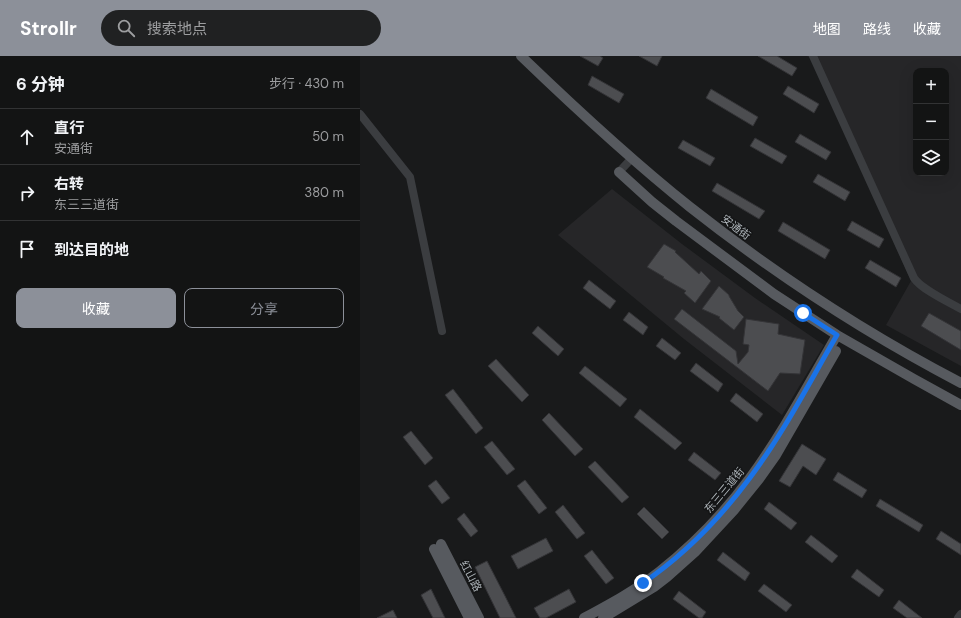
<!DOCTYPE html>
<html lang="zh">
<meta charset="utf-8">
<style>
:root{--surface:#131414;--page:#202122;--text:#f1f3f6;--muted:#9d9ea0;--line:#323334;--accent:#8c9099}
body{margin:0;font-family:"DM Sans","Noto Sans SC",sans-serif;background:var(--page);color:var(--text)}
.controls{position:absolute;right:12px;top:12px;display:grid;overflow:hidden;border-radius:8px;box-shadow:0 4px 16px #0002}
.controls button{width:36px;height:36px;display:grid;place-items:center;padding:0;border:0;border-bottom:1px solid var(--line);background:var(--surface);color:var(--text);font:20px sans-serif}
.stop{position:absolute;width:12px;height:12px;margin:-9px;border:3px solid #1a73e8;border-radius:50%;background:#fff}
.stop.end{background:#1a73e8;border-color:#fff;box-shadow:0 1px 4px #0008}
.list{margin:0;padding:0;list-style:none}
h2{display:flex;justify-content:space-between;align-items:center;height:52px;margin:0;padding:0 16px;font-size:17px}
h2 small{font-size:13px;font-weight:400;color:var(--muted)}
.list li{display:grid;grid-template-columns:26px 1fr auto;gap:12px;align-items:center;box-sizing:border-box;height:56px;padding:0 16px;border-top:1px solid var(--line)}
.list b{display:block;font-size:15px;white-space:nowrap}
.list p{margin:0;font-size:13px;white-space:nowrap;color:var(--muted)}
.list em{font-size:13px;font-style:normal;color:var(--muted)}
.actions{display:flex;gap:8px;padding:12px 16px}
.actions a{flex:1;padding:9px 0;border:1px solid var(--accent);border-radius:8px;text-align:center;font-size:14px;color:var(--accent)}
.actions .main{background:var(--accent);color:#fff}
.icon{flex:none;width:22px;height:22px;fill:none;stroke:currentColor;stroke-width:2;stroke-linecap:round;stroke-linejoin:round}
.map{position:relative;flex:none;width:601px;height:562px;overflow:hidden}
header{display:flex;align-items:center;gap:24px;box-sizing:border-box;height:56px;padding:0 20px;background:var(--accent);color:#fff}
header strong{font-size:19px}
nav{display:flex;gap:22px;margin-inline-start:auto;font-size:14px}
.search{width:280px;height:36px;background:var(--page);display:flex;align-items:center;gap:10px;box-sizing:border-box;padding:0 14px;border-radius:22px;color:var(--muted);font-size:15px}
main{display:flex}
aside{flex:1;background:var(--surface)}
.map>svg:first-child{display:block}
.built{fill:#262628;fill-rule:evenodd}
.building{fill:#4c4d50;stroke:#343437}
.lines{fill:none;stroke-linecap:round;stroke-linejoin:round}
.minor{stroke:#3b3d40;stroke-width:8}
.major{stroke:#575a5f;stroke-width:10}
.route{stroke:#1a73e8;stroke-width:5}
.labels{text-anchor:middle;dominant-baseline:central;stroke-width:3;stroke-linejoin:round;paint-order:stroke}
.street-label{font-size:11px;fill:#adb4b9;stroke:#141516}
</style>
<header>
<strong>Strollr</strong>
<div class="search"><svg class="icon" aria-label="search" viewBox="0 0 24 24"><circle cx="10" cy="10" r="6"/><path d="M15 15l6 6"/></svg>搜索地点</div>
<nav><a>地图</a><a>路线</a><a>收藏</a></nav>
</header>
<main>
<aside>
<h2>6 分钟<small>步行 · 430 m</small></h2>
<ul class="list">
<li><svg class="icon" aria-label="ahead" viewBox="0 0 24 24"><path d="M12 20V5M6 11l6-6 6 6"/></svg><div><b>直行</b><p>安通街</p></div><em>50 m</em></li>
<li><svg class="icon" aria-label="right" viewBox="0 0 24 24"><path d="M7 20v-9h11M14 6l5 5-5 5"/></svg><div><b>右转</b><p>东三三道街</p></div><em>380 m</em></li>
<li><svg class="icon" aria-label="arrive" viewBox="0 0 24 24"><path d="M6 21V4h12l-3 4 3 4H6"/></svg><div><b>到达目的地</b></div></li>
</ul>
<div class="actions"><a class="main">收藏</a><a>分享</a></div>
</aside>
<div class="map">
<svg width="601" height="562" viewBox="0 0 601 562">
<rect width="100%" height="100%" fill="#191a1b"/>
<path class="built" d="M447 0H601V310L526 269 551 225 452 3ZM556 15H586V117H556Z
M252 133 322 188 395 242 464 289 422 359 324 283 198 179Z"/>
<path class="building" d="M220 0H240L243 2 238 10Z
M279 0H302L297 10Z
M398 0H417L437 12 432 20Z
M232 20 264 38 259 47 228 29Z
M428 30 459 48 454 57 423 38Z
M351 33 398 61 393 70 346 42Z
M440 78 471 96 466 104 435 86Z
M395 82 427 100 422 108 390 90Z
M323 84 355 102 350 110 318 92Z
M458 118 490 136 485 145 453 126Z
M357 127 405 155 399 163 352 135Z
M492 165 524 183 519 192 487 174Z
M423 166 470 194 465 203 418 175Z
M304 188 316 195 315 196 339 218 341 215 351 225 335 247 324 237 326 235 303 222 304 221 287 211Z
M510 204 541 222 536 231 505 212Z
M229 224 256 245 250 253 223 232Z
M359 230 369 239V240L378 255 384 261 374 274 359 262 360 261 342 253Z
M322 253 376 295 378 308 388 296 389 289 383 288 386 263 419 268 418 278 445 284 440 318 420 317 408 335 314 263Z
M269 256 288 271 283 279 263 264Z
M569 257 601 275V294L561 270Z
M178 270 204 293 198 300 172 277Z
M302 282 321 297 315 304 296 290Z
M136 303 169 339 162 346 128 310Z
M336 307 363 328 358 336 330 315Z
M225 310 267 343 260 351 219 317Z
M93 333 123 372 116 378 85 339Z
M376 337 403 358 397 366 370 345Z
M280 353 322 387 315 394 274 361Z
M189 357 223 393 215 400 182 364Z
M51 375 73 402 65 409 43 381Z
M132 385 155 413 147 419 124 391Z
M442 388 466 403 456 419 443 410 430 431 419 425Z
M334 396 361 417 355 424 328 404Z
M235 405 269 441 262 447 228 411Z
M478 416 507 434 502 442 473 424Z
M76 424 90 442 82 448 68 430Z
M165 424 187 452 179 458 157 430Z
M520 443 563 469 559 476 516 450Z
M409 446 437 467 431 474 404 453Z
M203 449 225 477 217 483 195 456Z
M284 451 309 476 302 483 277 458Z
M104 457 118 475 111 481 97 463Z
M581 475 601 488V499L576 483Z
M451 479 478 500 472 507 445 486Z
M186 482 193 495 158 513 151 500Z
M232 494 254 522 246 528 224 500Z
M363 496 390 517 385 525 357 504Z
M127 505 145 540 156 562H140L115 511Z
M497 513 524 534 519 541 491 521Z
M404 528 432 549 426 556 398 535Z
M71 533 85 562H73L61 539Z
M209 533 216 546 186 562H180L174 552Z
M319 535 346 556 342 562H339L313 543Z
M539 544 562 562H547L533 552Z
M33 554 37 562H17Z"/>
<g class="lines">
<path class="minor" d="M453 0 554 222C561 233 588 246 601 253
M0 58 50 121 82 275
M259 116 272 102
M598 562 601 558"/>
<path class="major" d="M161 0C215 52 271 104 330 151 415 218 505 277 601 327
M259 116 292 146 316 165 414 238 477 279 554 323 601 349
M81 488 119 562
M74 493 109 562
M224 562C250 548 276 534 299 516 333 489 365 456 390 422 423 377 449 327 477 279
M243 562 294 531 307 521 335 496 374 454 399 423 416 399 476 295"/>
</g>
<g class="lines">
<path class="route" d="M283 527C324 499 360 462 389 423 423 378 449 327 477 279L443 257"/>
</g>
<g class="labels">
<g class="street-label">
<text transform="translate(376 171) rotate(37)">安通街</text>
<text transform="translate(364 434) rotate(-50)">东三三道街</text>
<text transform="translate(111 520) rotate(62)">红山路</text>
</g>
</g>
</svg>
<div class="controls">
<button>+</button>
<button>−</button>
<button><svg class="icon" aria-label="layers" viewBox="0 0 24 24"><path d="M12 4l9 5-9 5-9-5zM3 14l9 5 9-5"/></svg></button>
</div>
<div class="stop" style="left:443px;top:257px"></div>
<div class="stop end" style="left:283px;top:527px"></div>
</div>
</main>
